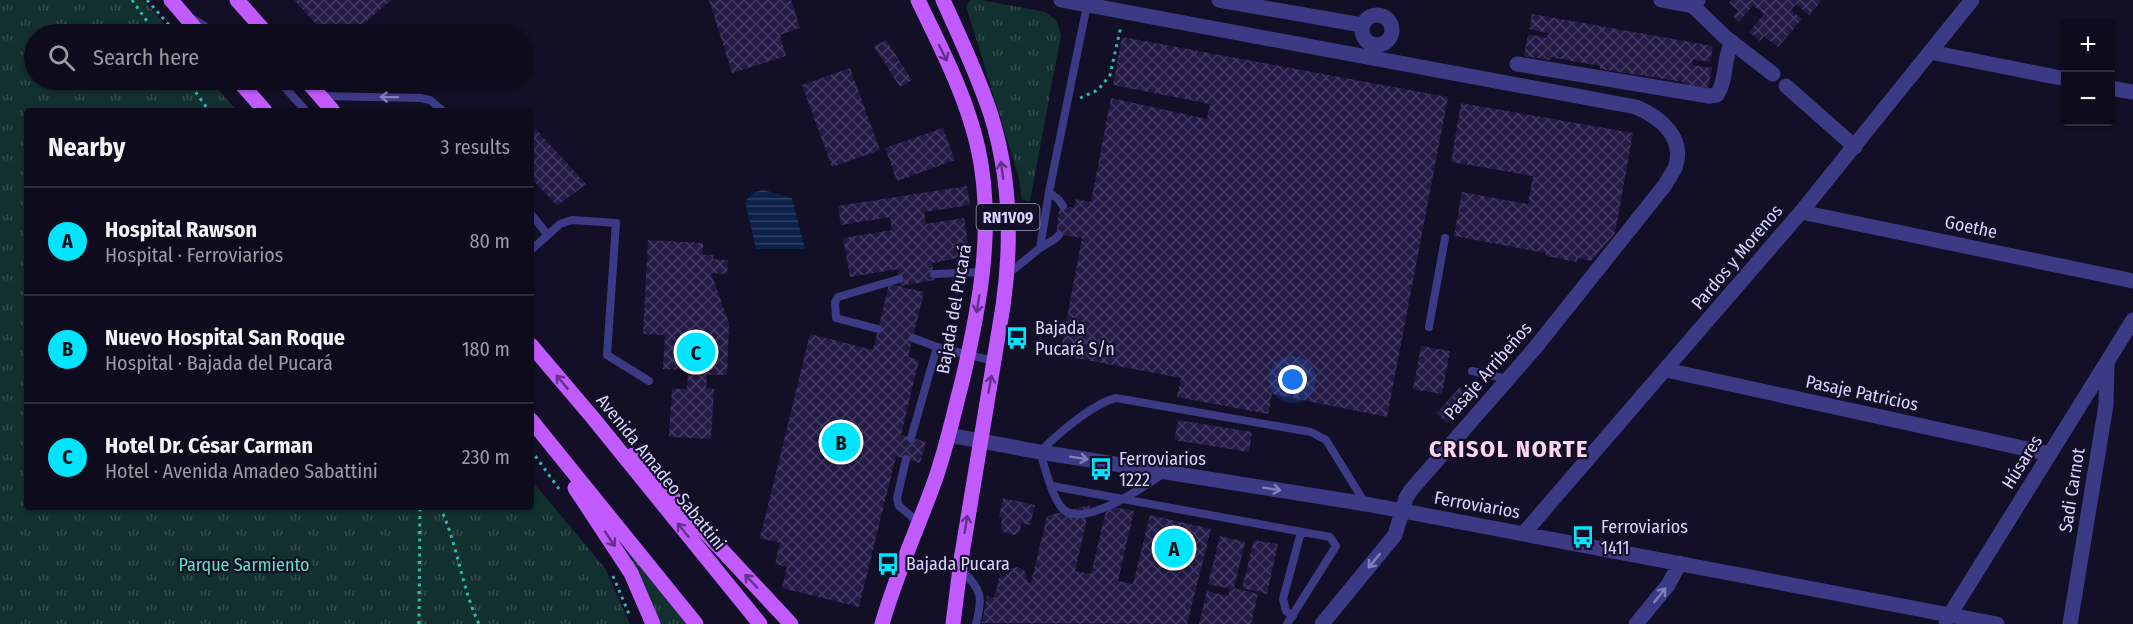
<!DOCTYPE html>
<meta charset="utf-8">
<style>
:root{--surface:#0e0b1c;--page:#1c1929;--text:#f1f3f6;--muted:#9b9ba3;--line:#2e2b3b;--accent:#00e5ff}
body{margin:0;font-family:"Fira Sans Condensed",sans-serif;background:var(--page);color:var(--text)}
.controls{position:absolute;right:18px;top:18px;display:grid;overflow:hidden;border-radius:6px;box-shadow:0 2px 4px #0004}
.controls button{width:54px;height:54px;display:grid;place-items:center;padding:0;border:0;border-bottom:2px solid var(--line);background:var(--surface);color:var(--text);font:30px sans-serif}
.you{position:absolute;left:1293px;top:380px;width:21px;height:21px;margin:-15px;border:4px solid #fff;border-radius:50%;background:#1a73e8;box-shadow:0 0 0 9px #1a73e833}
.badge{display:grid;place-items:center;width:39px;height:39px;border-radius:50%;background:var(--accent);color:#111;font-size:20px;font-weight:700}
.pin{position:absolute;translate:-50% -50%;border:3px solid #fff;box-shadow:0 2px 6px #0006}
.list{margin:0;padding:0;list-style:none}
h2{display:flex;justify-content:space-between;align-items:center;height:78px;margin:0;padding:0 24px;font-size:26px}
h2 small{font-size:20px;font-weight:400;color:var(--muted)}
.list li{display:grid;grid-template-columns:39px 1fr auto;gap:18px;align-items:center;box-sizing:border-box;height:108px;padding:0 24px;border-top:2px solid var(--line)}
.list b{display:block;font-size:22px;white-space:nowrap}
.list p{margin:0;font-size:20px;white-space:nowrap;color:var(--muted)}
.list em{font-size:20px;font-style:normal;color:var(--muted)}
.icon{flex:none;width:33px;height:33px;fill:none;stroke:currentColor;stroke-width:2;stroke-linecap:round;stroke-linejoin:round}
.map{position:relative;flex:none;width:2133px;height:624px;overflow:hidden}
.search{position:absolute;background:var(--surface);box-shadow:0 2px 4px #0004;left:24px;top:24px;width:510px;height:66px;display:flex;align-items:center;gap:15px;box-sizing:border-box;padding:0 21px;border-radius:33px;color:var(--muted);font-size:22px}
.panel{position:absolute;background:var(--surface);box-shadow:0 2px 4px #0004;left:24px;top:108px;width:510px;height:402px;border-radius:6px}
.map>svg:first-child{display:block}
.grass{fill:url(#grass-tufts)}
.water{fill:url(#water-rules)}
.building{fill:url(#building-cross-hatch)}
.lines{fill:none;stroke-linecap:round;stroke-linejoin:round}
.path{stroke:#2fb8b0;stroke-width:3;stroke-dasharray:3 4.5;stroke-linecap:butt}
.service{stroke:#3d3a85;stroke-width:8}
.minor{stroke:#3d3a85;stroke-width:15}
.primary{stroke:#c25bff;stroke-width:15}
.oneway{stroke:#623188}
.oneway2{stroke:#837fbc}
.labels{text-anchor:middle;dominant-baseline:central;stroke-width:4.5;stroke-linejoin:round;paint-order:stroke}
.shield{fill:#130f26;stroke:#9e99be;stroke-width:1.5}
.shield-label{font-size:16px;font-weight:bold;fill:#d9d4ff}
.street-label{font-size:18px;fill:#d9d4ff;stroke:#130f26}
.poi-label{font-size:18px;fill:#d9d4ff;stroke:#130f26;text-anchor:start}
.park-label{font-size:18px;fill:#5fe0c0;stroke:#130f26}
.district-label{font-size:24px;font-weight:bold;letter-spacing:1.5px;fill:#ffd6f0;stroke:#130f26}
</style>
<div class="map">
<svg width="2133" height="624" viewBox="0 0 2133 624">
<defs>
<pattern id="grass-tufts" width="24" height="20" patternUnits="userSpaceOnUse" patternTransform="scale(1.5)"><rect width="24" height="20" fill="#12302f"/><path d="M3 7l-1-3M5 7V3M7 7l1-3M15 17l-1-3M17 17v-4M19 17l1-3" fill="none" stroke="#344d4e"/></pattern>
<pattern id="water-rules" width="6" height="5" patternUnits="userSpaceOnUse" patternTransform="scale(1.5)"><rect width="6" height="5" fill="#0c2248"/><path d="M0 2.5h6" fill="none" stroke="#2f4163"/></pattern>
<pattern id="building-cross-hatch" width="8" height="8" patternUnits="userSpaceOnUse" patternTransform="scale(1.5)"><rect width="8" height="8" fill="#241b47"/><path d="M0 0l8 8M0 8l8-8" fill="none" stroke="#433b63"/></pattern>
</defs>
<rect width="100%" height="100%" fill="#130f26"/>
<path class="grass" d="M0 0H144L173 34H34V80H210L237 111H27V507H531V480L605 568 630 624H0Z
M971 0H981L1045 12 1057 21 1061 35 1030 201 1022 200 1019 178 966 6Z
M628 551 686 624H658Z"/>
<path class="water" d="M763 190 792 198 805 249H756L745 201 755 192Z"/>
<path class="building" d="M294 0H391L352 34H325Z
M709 0H791L800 28 780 35 786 56 732 73Z
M1731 0H1822L1809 15 1796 4 1791 10 1802 19 1778 47 1764 36 1760 41 1749 32 1764 14 1753 5 1739 22 1733 16 1738 11 1729 3Z
M1532 14 1713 46 1710 62 1693 59 1692 65 1712 68 1708 88 1682 84 1684 82 1600 69V66L1550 57V60L1524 56 1528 34 1547 38 1548 33 1529 29Z
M1122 37 1448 97 1387 417 1272 394 1268 414 1177 397 1181 378 1060 355 1082 238 1056 234 1060 205 1074 208 1076 199 1091 202 1111 98 1207 119 1210 104 1113 85Z
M886 40 912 80 900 87 874 47Z
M850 68 880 150 832 167 802 85Z
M1461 103 1633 133 1615 233 1591 261 1578 258 1577 262 1546 256V253L1454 236 1462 192 1528 204 1533 176 1451 162Z
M531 124 586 184 557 206 531 178Z
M943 128 955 160 897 181 885 148Z
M967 186 970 205 924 212 926 224 964 218 970 256 932 263 935 280 900 286 898 269 850 277 843 238 892 230 890 217 841 225 838 206Z
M648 240 703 243V255H714L713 259 728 260 727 274 711 273 729 323 727 375H707L706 388 714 389 711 439 669 437 672 389H687L688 370 663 369 665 335 643 334Z
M889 284 924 292 908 357 919 360 901 435 926 442 920 463 896 456 859 607 782 588 787 567 775 564 780 543 760 538 810 334 873 350Z
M1421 346 1450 351 1442 394 1413 389Z
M1460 387 1470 396 1447 423 1436 414Z
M1178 420 1252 432 1249 452 1174 440Z
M1003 498 1035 505 1030 525 1022 523 1019 532 1015 535 1003 532 1001 528 1002 518 999 517Z
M1090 505 1075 571 1091 574 1107 506 1134 511 1118 581 1133 584 1150 515 1211 529 1187 624 982 623 987 596 994 598 1000 575 1005 576 1011 569 1017 567 1023 569 1026 574 1027 582 1031 583 1047 516Z
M1220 536 1245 542 1234 588 1258 594 1251 624H1199L1207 591 1228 596 1230 589 1208 584Z
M1254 540 1278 544 1267 594 1242 588Z"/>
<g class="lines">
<path class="path" d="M132 0 156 34
M147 0 177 34
M187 80 209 111
M216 80 223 87
M1080 98 1098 90 1110 75 1121 26
M531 450 559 489
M440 507C458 545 461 586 479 624
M613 576 629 614
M419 624 420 507"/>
<path class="service" d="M193 19 218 34
M278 80 306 111
M321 96 420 98 430 100 443 111
M1049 192 1059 200 1063 206
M531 214 547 234
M1040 248 1055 239 1059 235
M531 250 560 224 572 220 616 223 607 355 649 381
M934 274 983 272
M1008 274 1040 248 1049 192 1087 5
M1429 327 1445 238
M878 329 836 318 835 302 838 297 899 279
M913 338 937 347 994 361
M1472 371 1507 379
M911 438 937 347
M906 459 897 498 899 506 918 522
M1164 473C1145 486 1084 529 1063 509 1052 498 1045 467 1040 452 1056 435 1094 403 1116 398L1311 432 1326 440 1365 503
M1052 486 1330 537 1336 546 1287 624
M961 570C982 589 983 597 976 624
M1293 616 1286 611 1283 599 1301 532"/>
<path class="minor" d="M1061 0 1636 107C1660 117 1686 138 1675 168 1672 174 1668 179 1665 185L1535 348 1411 490 1406 498 1395 535 1322 624
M1219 0 1362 25
M1661 0 1693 6 1698 0
M1693 6 1725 37 1773 74
M1362 30a15 15 0 1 1 30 0a15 15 0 1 1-30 0Z
M1930 52 2066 79
M1517 64 1709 96 1717 95C1727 80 1723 59 1732 42
M1786 86 1855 147
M2110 88 2133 92
M1801 212 2133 281
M1666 370 2050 454
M949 435 1040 452 1366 504 1997 624
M1524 533 1801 212 1972 0
M1946 621 2133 320
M1636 624 1668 585 1680 563
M2070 624 2106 405 2107 362"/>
<path class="primary" d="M171 0 200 34
M237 0 267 34
M943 0C960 38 978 75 991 115 1010 176 1012 243 1003 306L961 560 953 624
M238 80 265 111
M306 80 333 111
M531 345 593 418 760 624
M531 420 696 624
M633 455 791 624
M575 488 631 573 653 624
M882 624C896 575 917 530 934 483 946 450 953 416 962 382 980 305 995 226 978 148 966 95 941 48 918 0"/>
</g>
<defs><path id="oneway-shaft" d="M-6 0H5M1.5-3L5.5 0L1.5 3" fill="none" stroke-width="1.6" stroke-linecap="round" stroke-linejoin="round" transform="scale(1.5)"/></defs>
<g class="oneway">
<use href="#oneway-shaft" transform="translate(943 53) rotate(64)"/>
<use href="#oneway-shaft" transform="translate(1002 170) rotate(-98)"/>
<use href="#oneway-shaft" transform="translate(978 304) rotate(99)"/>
<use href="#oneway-shaft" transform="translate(562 382) rotate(-130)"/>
<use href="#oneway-shaft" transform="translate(990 384) rotate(-80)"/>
<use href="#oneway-shaft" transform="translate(966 524) rotate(-81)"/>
<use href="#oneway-shaft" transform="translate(683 530) rotate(-129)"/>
<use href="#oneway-shaft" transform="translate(610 539) rotate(56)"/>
<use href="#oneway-shaft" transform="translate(751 581) rotate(-133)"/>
</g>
<g class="oneway2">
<use href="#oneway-shaft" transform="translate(389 97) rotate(-179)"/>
<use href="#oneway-shaft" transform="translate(1079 458) rotate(9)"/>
<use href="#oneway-shaft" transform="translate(1272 489) rotate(9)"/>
<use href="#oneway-shaft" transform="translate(1374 561) rotate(130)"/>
<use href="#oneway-shaft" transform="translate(1660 595) rotate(-51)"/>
</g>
<defs>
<g id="bus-bare" transform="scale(1.8)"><path d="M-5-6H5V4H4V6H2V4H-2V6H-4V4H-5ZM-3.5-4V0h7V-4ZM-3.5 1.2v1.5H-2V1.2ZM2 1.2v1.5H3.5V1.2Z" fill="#00e5ff" stroke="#130f26" stroke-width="2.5" paint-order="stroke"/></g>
</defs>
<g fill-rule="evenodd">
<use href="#bus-bare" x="1017" y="338"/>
<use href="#bus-bare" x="1101" y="469"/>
<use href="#bus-bare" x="1583" y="537"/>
<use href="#bus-bare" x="888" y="564"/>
</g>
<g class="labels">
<rect class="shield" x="976.5" y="204" width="63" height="26" rx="4.5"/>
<g class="shield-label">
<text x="1008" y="217">RN1V09</text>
</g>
<g class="street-label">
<text transform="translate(1971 227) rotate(12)">Goethe</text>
<text transform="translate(1737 257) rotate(-50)">Pardos y Morenos</text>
<text transform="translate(954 309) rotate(-80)">Bajada del Pucará</text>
<text transform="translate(1488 371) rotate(-49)">Pasaje Arribeños</text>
<text transform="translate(1862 393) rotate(12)">Pasaje Patricios</text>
<text transform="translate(2022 462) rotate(-58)">Húsares</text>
<text transform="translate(661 472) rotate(51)">Avenida Amadeo Sabattini</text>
<text transform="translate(2072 490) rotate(-81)">Sadi Carnot</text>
<text transform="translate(1477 505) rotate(10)">Ferroviarios</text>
</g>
<g class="poi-label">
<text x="1035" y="328">Bajada<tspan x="1035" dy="21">Pucará S/n</tspan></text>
<text x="1119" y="459">Ferroviarios<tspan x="1119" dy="21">1222</tspan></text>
<text x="1601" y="527">Ferroviarios<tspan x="1601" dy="21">1411</tspan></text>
<text x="906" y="564">Bajada Pucara</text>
</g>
<g class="park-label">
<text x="244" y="565">Parque Sarmiento</text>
</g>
<g class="district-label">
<text x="1509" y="449">CRISOL NORTE</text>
</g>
</g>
</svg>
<div class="controls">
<button>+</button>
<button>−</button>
</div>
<div class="you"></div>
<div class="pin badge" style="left:1174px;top:548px">A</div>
<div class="pin badge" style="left:841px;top:442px">B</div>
<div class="pin badge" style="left:696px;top:352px">C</div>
<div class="search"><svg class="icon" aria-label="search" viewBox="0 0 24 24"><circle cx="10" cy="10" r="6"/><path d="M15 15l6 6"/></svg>Search here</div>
<section class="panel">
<h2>Nearby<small>3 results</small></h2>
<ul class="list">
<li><span class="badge">A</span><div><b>Hospital Rawson</b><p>Hospital · Ferroviarios</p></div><em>80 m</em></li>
<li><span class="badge">B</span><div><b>Nuevo Hospital San Roque</b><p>Hospital · Bajada del Pucará</p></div><em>180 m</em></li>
<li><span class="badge">C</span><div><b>Hotel Dr. César Carman</b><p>Hotel · Avenida Amadeo Sabattini</p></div><em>230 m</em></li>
</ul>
</section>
</div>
